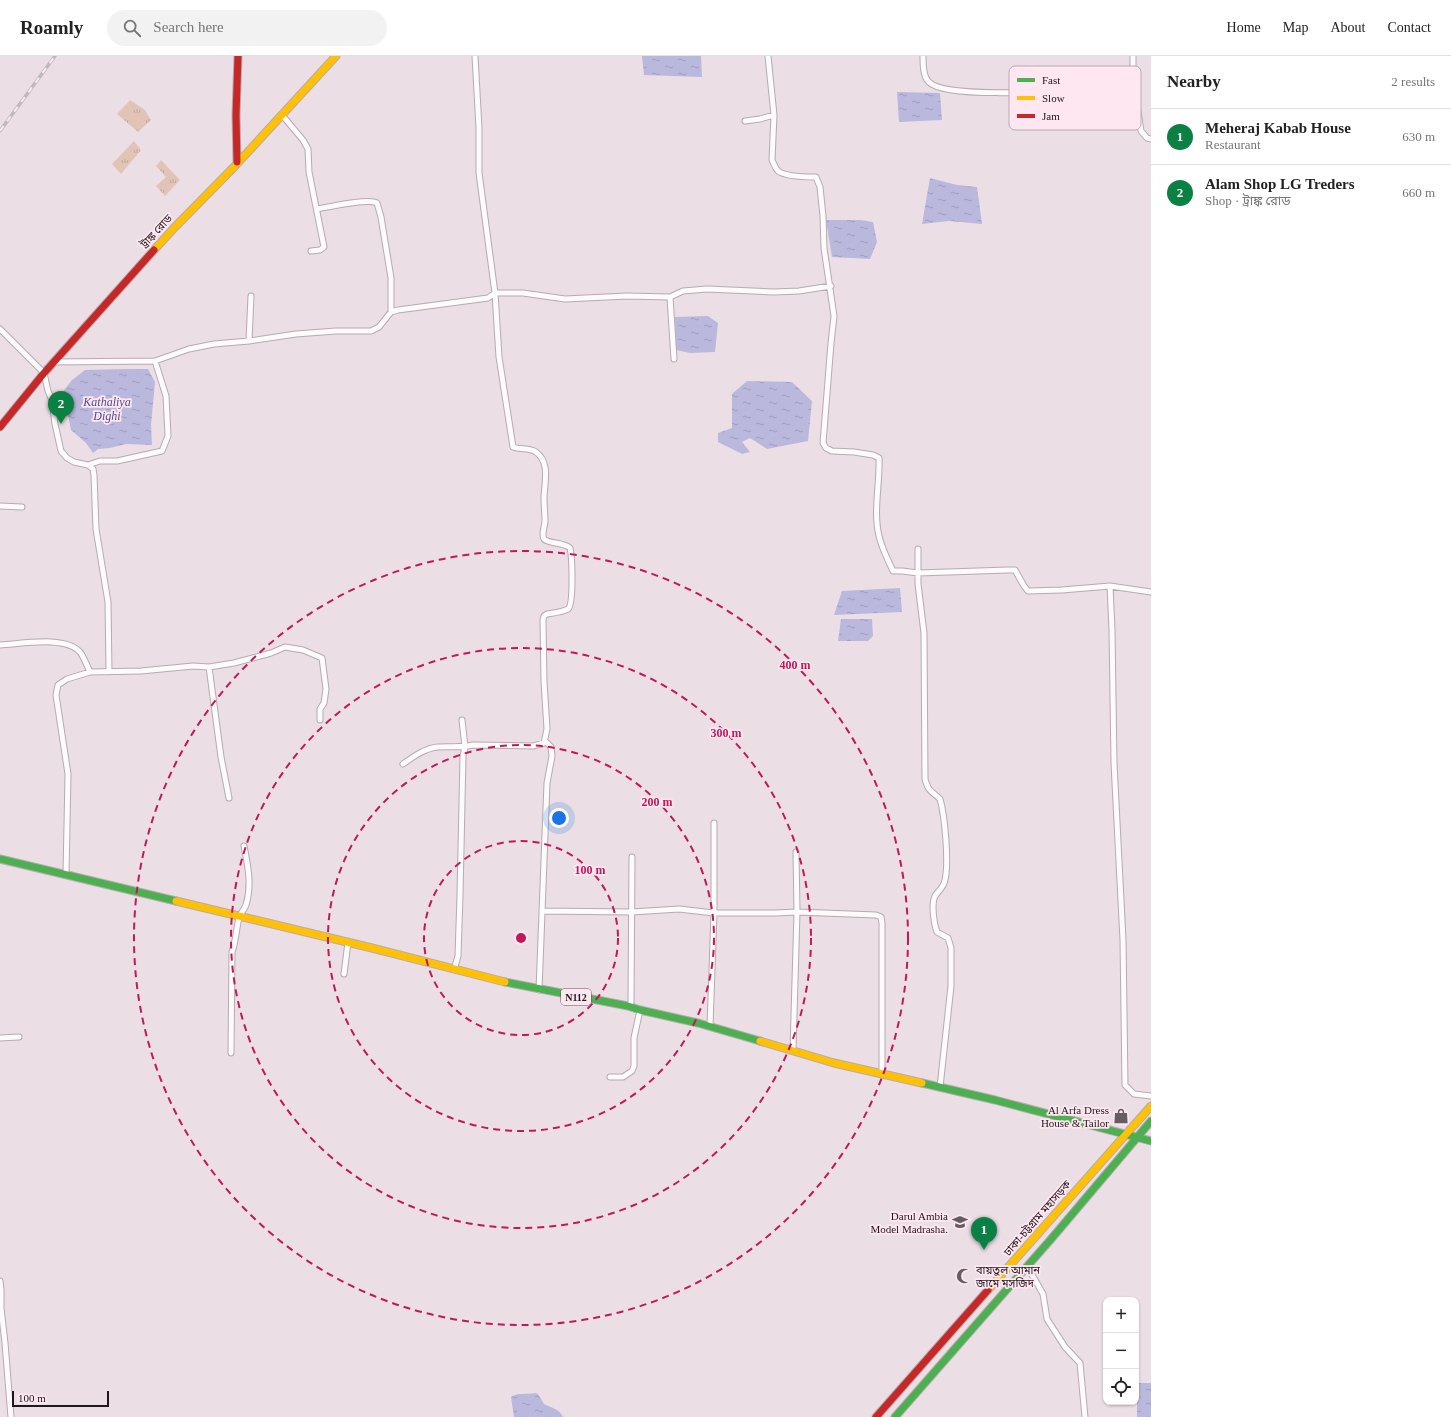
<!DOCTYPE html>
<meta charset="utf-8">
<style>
:root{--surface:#fff;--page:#f2f2f2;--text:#222;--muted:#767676;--line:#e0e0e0;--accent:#0b8043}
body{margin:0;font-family:"Times New Roman","Noto Sans Bengali",serif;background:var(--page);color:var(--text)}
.controls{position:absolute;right:12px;bottom:12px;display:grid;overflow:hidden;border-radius:8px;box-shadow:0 1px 3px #0004}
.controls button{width:36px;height:36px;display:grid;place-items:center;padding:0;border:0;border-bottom:1px solid var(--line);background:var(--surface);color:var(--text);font:20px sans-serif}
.scale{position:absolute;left:12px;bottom:10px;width:97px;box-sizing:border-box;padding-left:4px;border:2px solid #1f171a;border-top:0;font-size:11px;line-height:14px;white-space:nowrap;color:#1f171a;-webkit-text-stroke:3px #fee7f1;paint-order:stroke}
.you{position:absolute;left:559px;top:762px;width:14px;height:14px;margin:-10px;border:3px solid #fff;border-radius:50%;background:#1a73e8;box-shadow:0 0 0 6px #1a73e833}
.badge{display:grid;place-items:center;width:26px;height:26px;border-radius:50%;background:var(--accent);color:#fff;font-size:13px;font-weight:700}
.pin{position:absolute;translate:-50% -33px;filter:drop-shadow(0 1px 2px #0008)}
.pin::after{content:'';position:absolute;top:21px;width:14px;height:12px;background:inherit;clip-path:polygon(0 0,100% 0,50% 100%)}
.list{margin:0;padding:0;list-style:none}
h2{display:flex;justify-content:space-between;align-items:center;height:52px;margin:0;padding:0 16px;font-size:17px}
h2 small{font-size:13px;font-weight:400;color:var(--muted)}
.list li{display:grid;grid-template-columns:26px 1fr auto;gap:12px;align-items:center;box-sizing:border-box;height:56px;padding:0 16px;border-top:1px solid var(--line)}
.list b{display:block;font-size:15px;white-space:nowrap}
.list p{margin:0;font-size:13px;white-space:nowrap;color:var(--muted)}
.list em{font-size:13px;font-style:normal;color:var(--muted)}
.icon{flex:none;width:22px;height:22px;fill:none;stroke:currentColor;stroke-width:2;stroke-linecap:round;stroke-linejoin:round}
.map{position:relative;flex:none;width:1151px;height:1361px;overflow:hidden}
header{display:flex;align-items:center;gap:24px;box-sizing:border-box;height:56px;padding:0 20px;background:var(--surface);border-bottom:1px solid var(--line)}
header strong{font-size:19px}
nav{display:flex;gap:22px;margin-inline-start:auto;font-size:14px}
.search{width:280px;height:36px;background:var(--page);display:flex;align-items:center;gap:10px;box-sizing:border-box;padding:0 14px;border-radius:22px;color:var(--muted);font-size:15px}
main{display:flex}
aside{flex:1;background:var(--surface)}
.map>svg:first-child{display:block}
.grass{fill:url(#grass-tufts)}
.water{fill:url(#water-ripples)}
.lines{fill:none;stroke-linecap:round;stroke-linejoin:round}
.street-casing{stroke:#b5abb0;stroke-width:7}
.fast-casing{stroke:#b5abb0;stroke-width:9}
.slow-casing{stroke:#b5abb0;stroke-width:9}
.jam-casing{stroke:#b5abb0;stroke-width:9}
.street{stroke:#fcfafb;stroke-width:5}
.fast{stroke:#4caf50;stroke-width:7}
.slow{stroke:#ffc107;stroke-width:7}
.jam{stroke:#c62828;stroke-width:7}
.rail-casing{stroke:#bebabc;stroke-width:3.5}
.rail{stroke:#fee7f1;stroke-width:2;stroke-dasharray:6;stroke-linecap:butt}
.ring{fill:none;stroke:#c2185b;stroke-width:2;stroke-dasharray:7 5}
.labels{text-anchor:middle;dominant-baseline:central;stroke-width:3.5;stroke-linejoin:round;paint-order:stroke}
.shield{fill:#fee7f1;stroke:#62555a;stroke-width:1}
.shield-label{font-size:10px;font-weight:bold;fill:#1f171a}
.street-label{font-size:11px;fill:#1f171a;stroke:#fee7f1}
.poi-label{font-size:11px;fill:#1f171a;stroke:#fee7f1;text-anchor:end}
.water-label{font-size:12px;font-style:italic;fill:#4e4c8b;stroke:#fee7f1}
.key{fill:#fee7f1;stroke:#bba9b0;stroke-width:1}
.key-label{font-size:11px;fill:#1f171a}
.centre{fill:#c2185b;stroke:#fee7f1;stroke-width:2}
.ring-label{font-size:12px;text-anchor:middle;font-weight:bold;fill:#c2185b;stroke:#fee7f1;stroke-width:3.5;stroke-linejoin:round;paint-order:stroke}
</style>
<header>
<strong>Roamly</strong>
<div class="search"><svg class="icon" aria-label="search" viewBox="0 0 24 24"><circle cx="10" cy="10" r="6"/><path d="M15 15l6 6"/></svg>Search here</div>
<nav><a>Home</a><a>Map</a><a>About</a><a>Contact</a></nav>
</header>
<main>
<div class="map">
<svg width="1151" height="1361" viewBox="0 0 1151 1361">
<defs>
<pattern id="grass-tufts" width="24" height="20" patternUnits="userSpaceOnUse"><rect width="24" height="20" fill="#e2c4b7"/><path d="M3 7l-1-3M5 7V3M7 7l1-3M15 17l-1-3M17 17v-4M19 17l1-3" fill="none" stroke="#c1a89d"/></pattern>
<pattern id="water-ripples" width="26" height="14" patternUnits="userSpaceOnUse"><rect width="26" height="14" fill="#bab8dd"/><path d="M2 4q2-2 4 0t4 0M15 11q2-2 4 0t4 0" fill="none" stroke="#9f9dbd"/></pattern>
</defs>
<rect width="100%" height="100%" fill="#ebdfe5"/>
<path class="grass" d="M130 44 145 54 151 64 138 76 117 58Z
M134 85 141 94 121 118 112 108Z
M161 104 180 124 165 140 156 130 166 121 156 110Z"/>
<path class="water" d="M642 0H701L702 21 644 19Z
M897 36 940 37 942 64 899 66Z
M930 122 957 129 977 131 982 168 949 165 922 168Z
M826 164H861L873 166 877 186 870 203 832 201Z
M708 260 718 267 715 296 690 297 676 294 675 261Z
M126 313H148L155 326 151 369 152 389 126 388 110 392 98 393 93 397 86 387 71 374 68 359 60 353 58 342 72 324 85 314Z
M747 325 792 326 812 345 808 385 767 393 750 382 742 386 750 396 742 398 718 386V377L732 372V338Z
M900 532 902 556 834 559 842 535Z
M841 563H872L873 580 868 585H838Z
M1137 1327H1151V1361H1137Z
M535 1337 538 1338 544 1348C551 1352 559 1352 563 1361H514L511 1341C518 1336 527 1339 535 1337Z"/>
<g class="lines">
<g class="street-casing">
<path id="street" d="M768 0 774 59 772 104C774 108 775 112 778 115 786 121 806 121 816 121L820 131 823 160 824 192 834 260 831 287 823 387 826 392 832 395 854 396 873 399 879 402C880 428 873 455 879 480 882 493 888 504 893 515H902L918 517 1008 514H1015L1024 530 1028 535 1062 534 1110 530 1151 536
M923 0C923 8 923 21 929 26 944 42 1046 36 1070 33 1091 30 1112 27 1133 23
M1133 0V23L1141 75 1147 82 1151 83
M282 59 303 84 308 93 309 116 324 191 320 194 311 195
M745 65 760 63 774 59
M317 153C329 151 368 142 377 147L381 161 391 222V256
M670 241 674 303
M0 273 44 317 48 335 52 344 55 368 61 395 67 402 74 406 88 409 93 413 94 419 96 473 108 546 109 616
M249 285 251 240
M53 306 155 305 189 293 214 288 249 285 296 278 336 275H371L379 271 391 256 398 254 488 242 495 237H523L565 243 627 240 670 241 683 235 707 233 774 236 799 235 831 230
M88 409 100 405H117L162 395 168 380 166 340 155 305
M0 450 22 451
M918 493V528L924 577 925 723C929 737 931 734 940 743 945 760 949 807 945 824 944 831 939 834 935 840 931 848 934 868 937 876L948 882 951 892V930L940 1031
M1110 530 1112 574 1114 707 1123 884 1125 1029 1134 1038 1151 1040
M0 589C21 588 65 579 80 596 84 601 87 610 90 616
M209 611 221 701 229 742
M403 708C413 701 425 692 438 691 449 690 461 692 473 689L533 690 544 687 547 673 544 626 543 564 544 560 547 558C553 557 563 556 568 553 574 548 572 500 570 492 564 486 548 488 544 483 541 478 545 470 545 465 545 457 544 450 544 443 544 428 551 407 536 396 529 391 521 394 513 391L499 301 495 237 479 117V72L475 0
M66 819 68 718 56 639 58 629 67 623 90 616 141 615 193 610 209 611 234 607 271 597 285 591 303 594 322 602 326 633 324 647 320 653V664
M542 855 632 856 679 853 714 857H775L797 856 876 859 881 861 882 867V1018
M454 914 458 900 460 839 463 700 465 691 462 664
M344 918 348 886
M539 934 547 727 552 700 551 691 545 685
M628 950 631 946 632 801
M710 970 714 857V767
M0 982 19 981
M793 994 797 856 796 796
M231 997 232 896C236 885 236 874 239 862 240 858 244 854 246 849 252 829 248 810 244 790
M610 1021H623L632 1015 634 1010V982L640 954
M1027 1210 1043 1238 1047 1263 1065 1291 1080 1307 1085 1361
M0 1225 1 1234V1252L5 1287 11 1361"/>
</g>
<g class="fast-casing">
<path id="fast" d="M0 803 176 845
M505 926 628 950 640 954 698 967 760 985
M922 1027 995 1044 1151 1085
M895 1361 1052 1182 1151 1065"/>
</g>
<g class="slow-casing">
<path id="slow" d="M154 194 175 171 234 111 336 0
M176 845 372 892 505 926
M760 985 834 1007 922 1027
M988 1234 1151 1050"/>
</g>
<g class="jam-casing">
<path id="jam" d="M237 106 236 59 238 0
M0 371 44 317 154 194
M876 1361 988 1234"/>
</g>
<use href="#street" class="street"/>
<use href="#fast" class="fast"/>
<use href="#slow" class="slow"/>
<use href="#jam" class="jam"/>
<g class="rail-casing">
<path id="rail" d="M0 75 55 0"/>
</g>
<use href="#rail" class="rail"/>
</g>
<g class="ring">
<circle cx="521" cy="882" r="97"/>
<circle cx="521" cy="882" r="193"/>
<circle cx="521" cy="882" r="290"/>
<circle cx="521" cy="882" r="387"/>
</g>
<defs>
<g id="shop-bare" transform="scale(1.2)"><path d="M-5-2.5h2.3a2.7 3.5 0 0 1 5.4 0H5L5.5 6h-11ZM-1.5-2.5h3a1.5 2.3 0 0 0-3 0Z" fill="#665d61" stroke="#fee7f1" stroke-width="2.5" paint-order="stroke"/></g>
<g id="school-bare" transform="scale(1.2)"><path d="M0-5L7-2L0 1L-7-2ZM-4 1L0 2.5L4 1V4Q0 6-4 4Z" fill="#665d61" stroke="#fee7f1" stroke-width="2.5" paint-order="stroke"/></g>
<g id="mosque-bare" transform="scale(1.2)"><path d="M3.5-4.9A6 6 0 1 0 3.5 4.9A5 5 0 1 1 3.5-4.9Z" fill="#665d61" stroke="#fee7f1" stroke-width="2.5" paint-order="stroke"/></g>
</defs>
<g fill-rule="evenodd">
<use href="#shop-bare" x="1121" y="1060"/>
<use href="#school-bare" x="960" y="1166"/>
<use href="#mosque-bare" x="964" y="1220"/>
</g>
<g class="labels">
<rect class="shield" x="561" y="933" width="30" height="16" rx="3"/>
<g class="shield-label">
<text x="576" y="941">N112</text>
</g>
<g class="street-label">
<text transform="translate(156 175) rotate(-47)">ট্রাঙ্ক রোড</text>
<text transform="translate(1037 1162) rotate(-49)">ঢাকা-চট্টগ্রাম মহাসড়ক</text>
</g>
<g class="poi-label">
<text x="1109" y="1054">Al Arfa Dress<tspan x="1109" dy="13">House &amp; Tailor</tspan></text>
<text x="948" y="1160">Darul Ambia<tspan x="948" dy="13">Model Madrasha.</tspan></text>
<text x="976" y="1214" text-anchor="start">বায়তুল আমান<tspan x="976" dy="13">জামে মসজিদ</tspan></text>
</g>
<g class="water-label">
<text x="107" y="346">Kathaliya<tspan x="107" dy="14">Dighi</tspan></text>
</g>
</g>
<rect x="1009" y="10" width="132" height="64" rx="6" class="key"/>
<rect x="1017" y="22" width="18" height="4" fill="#4caf50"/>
<rect x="1017" y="40" width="18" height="4" fill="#ffc107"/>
<rect x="1017" y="58" width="18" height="4" fill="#c62828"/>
<g class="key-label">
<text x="1042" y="28">Fast</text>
<text x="1042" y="46">Slow</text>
<text x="1042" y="64">Jam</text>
</g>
<circle cx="521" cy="882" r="6" class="centre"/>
<g class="ring-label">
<text x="795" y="613">400 m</text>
<text x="726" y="681">300 m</text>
<text x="657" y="750">200 m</text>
<text x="590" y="818">100 m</text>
</g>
</svg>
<div class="controls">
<button>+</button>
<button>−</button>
<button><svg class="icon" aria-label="locate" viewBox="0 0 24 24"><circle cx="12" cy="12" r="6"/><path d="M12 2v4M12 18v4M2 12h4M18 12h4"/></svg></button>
</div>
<div class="scale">100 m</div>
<div class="you"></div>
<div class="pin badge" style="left:984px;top:1194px">1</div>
<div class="pin badge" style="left:61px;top:368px">2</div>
</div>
<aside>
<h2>Nearby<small>2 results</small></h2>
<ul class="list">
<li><span class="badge">1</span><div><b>Meheraj Kabab House</b><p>Restaurant</p></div><em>630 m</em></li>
<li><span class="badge">2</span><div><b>Alam Shop LG Treders</b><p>Shop · ট্রাঙ্ক রোড</p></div><em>660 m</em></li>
</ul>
</aside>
</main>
